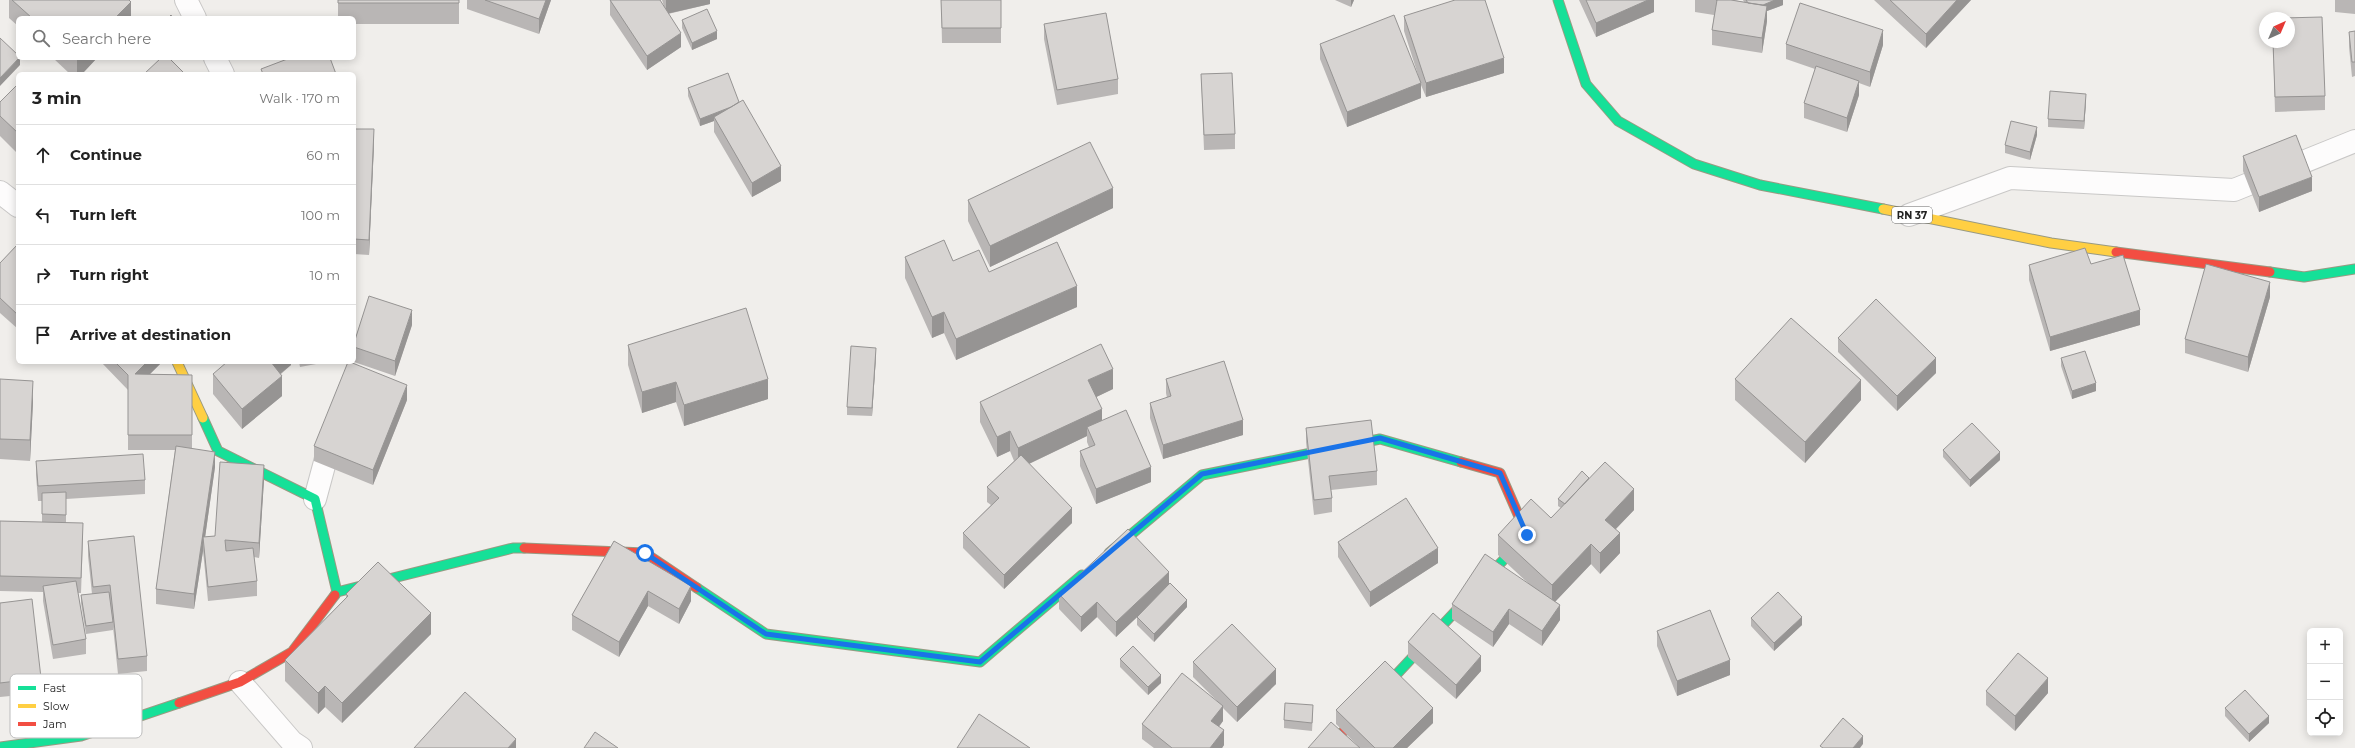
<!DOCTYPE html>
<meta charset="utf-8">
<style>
:root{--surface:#fff;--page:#f6f6f6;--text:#222;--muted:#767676;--line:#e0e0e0}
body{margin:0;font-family:Montserrat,sans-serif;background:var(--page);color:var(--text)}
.controls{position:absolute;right:12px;bottom:12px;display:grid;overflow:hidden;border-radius:6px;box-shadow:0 2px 10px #0003}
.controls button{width:36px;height:36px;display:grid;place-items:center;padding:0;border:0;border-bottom:1px solid var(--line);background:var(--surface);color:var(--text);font:20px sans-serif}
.compass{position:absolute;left:2259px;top:12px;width:36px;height:36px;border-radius:50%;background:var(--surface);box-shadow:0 2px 10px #0003;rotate:44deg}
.stop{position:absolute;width:12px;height:12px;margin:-9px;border:3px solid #1a73e8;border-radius:50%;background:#fff}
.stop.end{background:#1a73e8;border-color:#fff;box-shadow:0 1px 4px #0008}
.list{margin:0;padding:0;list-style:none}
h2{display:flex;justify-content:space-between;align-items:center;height:52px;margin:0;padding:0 16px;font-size:17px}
h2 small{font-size:13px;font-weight:400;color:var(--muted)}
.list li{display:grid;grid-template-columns:26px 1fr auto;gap:12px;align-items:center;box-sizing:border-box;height:60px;padding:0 16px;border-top:1px solid var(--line)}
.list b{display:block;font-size:15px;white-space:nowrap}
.list em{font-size:13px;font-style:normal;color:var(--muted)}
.icon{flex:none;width:22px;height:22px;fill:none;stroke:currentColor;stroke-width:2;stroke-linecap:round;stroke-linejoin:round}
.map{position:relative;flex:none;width:2355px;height:748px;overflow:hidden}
.search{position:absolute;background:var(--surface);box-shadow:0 2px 10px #0003;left:16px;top:16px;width:340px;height:44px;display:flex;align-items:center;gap:10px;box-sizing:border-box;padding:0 14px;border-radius:6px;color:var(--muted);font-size:15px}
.panel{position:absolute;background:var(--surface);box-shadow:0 2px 10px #0003;left:16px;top:72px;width:340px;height:292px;border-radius:6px}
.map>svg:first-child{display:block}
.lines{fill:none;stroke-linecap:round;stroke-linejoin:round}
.street-casing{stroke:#c9c8c7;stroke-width:24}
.fast-casing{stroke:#999a82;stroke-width:11}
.slow-casing{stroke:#999a82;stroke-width:11}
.jam-casing{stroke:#999a82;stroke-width:11}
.street{stroke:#fdfcfc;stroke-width:22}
.fast{stroke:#16e098;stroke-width:9}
.slow{stroke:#ffcf43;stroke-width:9}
.jam{stroke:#f24e42;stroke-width:9}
.wall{fill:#b9b6b5}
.shaded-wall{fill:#969493}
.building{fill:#d7d4d2;stroke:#969493}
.route{stroke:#1a73e8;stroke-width:5}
.labels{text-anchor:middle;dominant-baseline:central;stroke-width:3;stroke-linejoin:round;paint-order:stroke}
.shield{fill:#fff;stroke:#646464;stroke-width:1}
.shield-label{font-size:10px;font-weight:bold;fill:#222}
.key{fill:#fff;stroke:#bdbdbd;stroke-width:1}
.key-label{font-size:11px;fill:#222}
</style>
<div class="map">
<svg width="2355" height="748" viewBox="0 0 2355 748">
<rect width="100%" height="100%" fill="#f0eeeb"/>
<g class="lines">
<g class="street-casing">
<path id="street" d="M186 0 195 18
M215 58 223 74
M0 192 18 206
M1909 215 2010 178 2234 190 2355 141
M315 499 332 436
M240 682 292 742 301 748"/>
</g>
<g class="fast-casing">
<path id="fast" d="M1558 0 1586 84 1618 121 1694 164 1760 185 1883 209
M2270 272 2304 277 2355 269
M203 418 218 451 315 499 337 592 335 595
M1109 553 1202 475 1380 439 1461 462
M697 588 766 634 980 662 1082 575
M337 592 513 548H524
M1381 691 1509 554
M0 747 81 736 179 703"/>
</g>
<g class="slow-casing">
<path id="slow" d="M1883 209 2051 243 2116 252
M177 362 203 418"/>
</g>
<g class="jam-casing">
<path id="jam" d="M2116 252 2270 272
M1461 462 1500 473 1527 535 1509 554
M524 548 645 553 697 588
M179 703 240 682 292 652 335 595
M1328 748 1381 691"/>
</g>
<use href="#street" class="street"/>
<use href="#fast" class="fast"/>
<use href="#slow" class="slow"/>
<use href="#jam" class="jam"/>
</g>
<path class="wall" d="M9 0H129L131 18H18V26L9 18Z
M338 0H459V24H354V18H338Z
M467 0H551L539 34 467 9Z
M610 0 664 6 662 0H710V4L668 14 681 47 647 70 610 15Z
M941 0H1001V43H942Z
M1335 0H1354L1351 7Z
M1579 0H1654V12L1596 37Z
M1695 0H1734L1744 2 1743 0H1783V5L1767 11V21L1762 53 1712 45V30L1714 15 1695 12Z
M1874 0H1971L1926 48Z
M2335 0H2355V14L2335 12Z
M1404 16 1504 73 1426 97 1421 85V98L1347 127 1320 59V44L1419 78 1404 31Z
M682 20 717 39 692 50 682 28Z
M1044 24 1118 79V94L1057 105 1044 39Z
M2355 31V76L2352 77 2349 47V32Z
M2273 42H2289L2325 96V110L2275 112Z
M1786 44 1883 45 1870 87 1859 83V95L1847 132 1804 118V103L1815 69 1786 59Z
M53 58H97L82 74H70Z
M1201 74 1235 134V149L1204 150Z
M18 84V154L0 136V102Z
M688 88 739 102 781 181 752 197 714 132V121L700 126 688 96Z
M2086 101 2084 129 2048 127V119Z
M354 129 374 144 369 255 354 254Z
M2037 135 2030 160 2005 153V145Z
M18 156V181L16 178V158Z
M2243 156 2312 191 2259 212 2243 171Z
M968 200 1113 208 990 267 968 221Z
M18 244V329L0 313V263Z
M905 257 953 261 989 272 1077 307 956 360 944 333 932 338 905 278Z
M2091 264 2140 325 2050 351 2029 280V265Z
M2270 297 2248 372 2185 353V339Z
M412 325 395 376 354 362V343Z
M1838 338 1936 373 1897 411 1838 352Z
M628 345 768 399 684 426 676 402 642 413 628 365Z
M876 356 872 416 847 415V407Z
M2061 358 2096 391 2072 399 2061 366Z
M101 362H162L150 374 192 375V449L215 467 205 537 215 536 264 480 259 558 254 557 257 581V596L208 601 203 551 194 609 156 604V589L175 450H128V390Z
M291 362V365L281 374 282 396 242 429 213 394V374Z
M299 362H327L300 367Z
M0 379 33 402 30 461 0 459Z
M1166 379 1243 435 1163 459 1150 418V403L1167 398 1166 393Z
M1735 379 1861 400 1805 463 1735 400Z
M1113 389 1096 397 1102 421 1151 482 1096 504 1080 466V451L1089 447 1087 442V436L1029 464 1072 523 1004 589 963 548V533L991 505 987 502V487L1014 461 1010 451 997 457 980 422V402Z
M407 400 373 485 314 461V446Z
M1306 428 1377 471V485L1331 490 1332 498V512L1314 515 1306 442Z
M1943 450 2000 460 1970 487 1943 457Z
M36 461 145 480V494L66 499V523L83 538 81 593H78L86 639V654L53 659 43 601V592L0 591V521L42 522V501H38L36 475Z
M1589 478 1634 510 1616 529 1620 553 1600 574 1591 564 1555 602 1560 620 1542 646 1509 624 1493 647 1452 619V604L1528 583 1498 555V535L1551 518 1561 508 1558 506V499Z
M88 541 147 656V671L118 674 113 627V630L86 634 81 603V595L92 594 88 556Z
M614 541 691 601 679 624 648 606 619 657 572 630V615Z
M1338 542 1438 563 1370 607 1338 557Z
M1169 584 1187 607 1154 642 1137 625V617L1138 616 1116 637 1097 617 1081 632 1059 609V594Z
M346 594 431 634 342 723 325 707 318 714 285 681V660L346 598Z
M0 603 41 678V693L0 697Z
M1751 618 1802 625 1774 651 1751 626Z
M1657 631 1730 675 1677 696 1657 646Z
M1408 642 1481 671 1456 699 1408 657Z
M1120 659 1161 683 1148 695 1120 667Z
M1193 662 1276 684 1237 722 1223 708V721L1219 727 1224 745 1222 748H1154L1142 739V724L1217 701 1193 677Z
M1986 691 2048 693 2015 731 1986 705Z
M2225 708 2269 723 2249 742 2225 716Z
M1336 710 1433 723 1407 748H1308L1359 747 1336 724Z
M1313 713 1312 731 1284 728V720Z"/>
<path class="shaded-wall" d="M546 0H551L539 34V19Z
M666 0H710V4L666 14Z
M1351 0H1354L1351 7Z
M1648 0H1654V12L1596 37V23Z
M1775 0H1783V5L1767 11V21L1762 53V38L1751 10Z
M1957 0H1971L1926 48V34Z
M131 2V18H115Z
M1883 30V45L1870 87V72Z
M717 31V39L692 50V43Z
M681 33V47L647 70V56Z
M19 58H20V65L0 86V78Z
M78 58H97L82 74H77V60Z
M1504 58V73L1426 97V83Z
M1859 81V95L1847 132V118Z
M1421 83V98L1347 127V112Z
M2086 94V101L2084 129V121Z
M740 104 714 117V121L700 126V119Z
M2037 127V135L2030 160V152Z
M374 129V144L369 255V240Z
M781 166V181L752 197V183Z
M2312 177V191L2259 212V197Z
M1113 188V208L990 267V246Z
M2270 282V297L2248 372V357Z
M1077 286V307L956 360V339Z
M412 310V325L395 376V361Z
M2140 310V325L2050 351V337Z
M944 312V333L932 338V317Z
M876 348V356L872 416V408Z
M1936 358V373L1897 411V396Z
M147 362H162L135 389V374Z
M270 362H291V365L270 382Z
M1113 369V389L1088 401V380Z
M282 376V396L242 429V409Z
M768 379V399L684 426V405Z
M1861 380V400L1805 463V442Z
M33 381V402L30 461V440Z
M676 382V402L642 413V392Z
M2096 383V391L2072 399V391Z
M407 385V400L373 485V470Z
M1102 409V429L1087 427V436L1018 469V448Z
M1243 420V435L1163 459V445Z
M1010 431V451L997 457V437Z
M215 452V467L204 545 203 537V551L194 609V594Z
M2000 452V460L1970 487V480Z
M264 465V480L259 558V543Z
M1151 467V482L1096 504V489Z
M1634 489V510L1605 540V520Z
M1072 508V523L1004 589V575Z
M1620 533V553L1600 574V553Z
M1591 544V564L1552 605V585Z
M1438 548V563L1370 607V592Z
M1169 572V587L1116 637V622Z
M691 586V601L679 624V609Z
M648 591V606L619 657V642Z
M1187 600V607L1154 642V634Z
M1097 602V617L1081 632V617Z
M1560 605V620L1542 646V631Z
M1509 609V624L1493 647V632Z
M431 613V634L342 723V703Z
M1802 617V625L1774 651V643Z
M1481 656V671L1456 699V685Z
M1730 660V675L1677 696V681Z
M1276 669V684L1237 722V707Z
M1161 675V683L1148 695V687Z
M2048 678V693L2015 731V716Z
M325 686V707L318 714V693Z
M1223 706V721L1211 736V721Z
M1433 708V723L1407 748H1393Z
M2269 716V723L2249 742V734Z
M1224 730V745L1222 748H1210Z
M1863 736V744L1860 748H1853Z
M516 739V748H508Z"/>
<path class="building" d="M12 0H129L131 2 115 18H32Z
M338 0H459V3H338Z
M485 0H546L539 19Z
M610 0H660L681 33 647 56Z
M941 0H1001V28H942Z
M1455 0H1485L1504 58 1426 83 1404 16Z
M1586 0H1648L1596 23Z
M1716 0H1731L1767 6 1762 38 1712 30 1717 0Z
M1746 0H1775L1763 5 1748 3Z
M1890 0H1957L1926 34Z
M1800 3 1883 30 1870 72 1786 44Z
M707 9 717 31 692 43 682 20Z
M1106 13 1118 79 1057 90 1044 24Z
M171 15 173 18H168Z
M1394 15 1421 83 1347 112 1320 44Z
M2322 17 2325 96 2275 97 2273 42H2289V18H2283Z
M2355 31V62H2352L2349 32Z
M0 38 18 55V58H19L0 78Z
M161 58H169L185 74H144Z
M290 58H330L336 74H263L261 69Z
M1816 66 1859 81 1847 118 1804 103Z
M728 73 739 102 731 107 700 119 688 88Z
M1232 73 1235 134 1204 135 1201 74Z
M18 84V133L0 116V102Z
M2050 91 2086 94 2084 121 2048 119Z
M743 100 781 166 752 183 714 117Z
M2011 121 2037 127 2030 152 2005 145Z
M354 129H374L369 240 354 239Z
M2296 135 2312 177 2259 197 2243 156Z
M1090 142 1113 188 990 246 968 200Z
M18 156V160L16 158Z
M944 240 953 261 979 250 989 272 1057 242 1077 286 956 339 944 312 932 317 905 257Z
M18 244V315L0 298V263Z
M2085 248 2091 264 2123 255 2140 310 2050 337 2029 265Z
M2206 264 2270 282 2248 357 2185 339Z
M369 296 412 310 395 361 354 347V343Z
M1876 299 1936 358 1897 396 1838 338Z
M746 308 768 379 684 405 676 382 642 392 628 345Z
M1791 318 1861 380 1805 442 1735 379Z
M1101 344 1113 369 1088 380 1102 409 1018 448 1010 431 997 437 980 402Z
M851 346 876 348 872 408 847 407Z
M2085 351 2096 383 2072 391 2061 358Z
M1224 361 1243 420 1163 445 1150 403 1171 396 1166 379Z
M115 362H147L135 374 192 375V435H128V375Z
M227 362H271L282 376 242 409 213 374Z
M348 362H350L407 385 373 470 314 446Z
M0 379 33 381 30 440 0 439Z
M1126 410 1151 467 1096 489 1080 451 1095 445 1087 427Z
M1371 420 1377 471 1329 476 1332 498 1314 500 1306 428Z
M1972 423 2000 452 1970 480 1943 450Z
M176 446 215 452 194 594 156 589Z
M143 454 145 480 38 486 36 461Z
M1021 455 1072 508 1004 575 963 533 999 498 987 487Z
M220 462 264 465 259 543 225 540 226 551 253 548 257 581 208 587 203 537 215 536Z
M1605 462 1634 489 1605 520 1620 533 1600 553 1591 544 1552 585 1498 535 1531 499 1551 518Z
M1582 471 1589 478 1565 504 1558 499Z
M66 492V515L42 514V493Z
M1406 498 1438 548 1370 592 1338 542Z
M0 521 83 523 81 578 0 576Z
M1128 529 1169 572 1116 622 1097 602 1081 617 1059 594Z
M134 536 147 656 118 659 110 585 93 587 88 541Z
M614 541 691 586 679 609 648 591 619 642 572 615Z
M1485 554 1560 605 1542 631 1509 609 1493 632 1452 604Z
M378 562 431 613 342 703 325 686 318 693 285 660 348 596 346 594Z
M76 581 86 639 53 645 43 586Z
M1170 583 1187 600 1154 634 1137 617Z
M109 592 113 622 86 626 81 595Z
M1778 592 1802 617 1774 643 1751 618Z
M32 599 41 678 0 683V603Z
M1710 610 1730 660 1677 681 1657 631Z
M1433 613 1481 656 1456 685 1408 642Z
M1232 624 1276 669 1237 707 1193 662Z
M1133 646 1161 675 1148 687 1120 659Z
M2018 653 2048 678 2015 716 1986 691Z
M1385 661 1433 708 1393 748H1375L1336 710Z
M1182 673 1223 706 1211 721 1224 730 1210 748H1172L1142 724Z
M2245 690 2269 716 2249 734 2225 708Z
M465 692 516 739 508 748H414Z
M1285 703 1313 705 1312 723 1284 720Z
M979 714 1030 748H957Z
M1843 718 1863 736 1853 748H1823L1820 746Z
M1331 722 1360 748H1308Z
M595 732 618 748H584Z"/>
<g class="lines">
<path class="route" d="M645 553 766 634 980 662 1202 474 1380 438 1500 473 1527 535"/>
</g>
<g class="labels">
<rect class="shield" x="1892" y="207" width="40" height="16" rx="3"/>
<g class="shield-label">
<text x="1912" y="215">RN 37</text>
</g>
</g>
<rect x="10" y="674" width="132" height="64" rx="6" class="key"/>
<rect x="18" y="686" width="18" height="4" fill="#16e098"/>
<rect x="18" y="704" width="18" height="4" fill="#ffcf43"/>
<rect x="18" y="722" width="18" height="4" fill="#f24e42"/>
<g class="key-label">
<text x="43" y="692">Fast</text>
<text x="43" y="710">Slow</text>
<text x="43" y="728">Jam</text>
</g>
</svg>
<div class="controls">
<button>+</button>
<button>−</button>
<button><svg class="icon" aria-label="locate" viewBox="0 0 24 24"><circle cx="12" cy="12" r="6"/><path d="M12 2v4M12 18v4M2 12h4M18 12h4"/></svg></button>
</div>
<svg class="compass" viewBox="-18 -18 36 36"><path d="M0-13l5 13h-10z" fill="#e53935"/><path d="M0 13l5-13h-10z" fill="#767676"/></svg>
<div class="stop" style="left:645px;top:553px"></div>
<div class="stop end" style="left:1527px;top:535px"></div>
<div class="search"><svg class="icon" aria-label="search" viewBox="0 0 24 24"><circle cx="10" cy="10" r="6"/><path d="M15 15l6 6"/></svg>Search here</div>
<section class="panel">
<h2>3 min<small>Walk · 170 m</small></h2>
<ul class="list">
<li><svg class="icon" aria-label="ahead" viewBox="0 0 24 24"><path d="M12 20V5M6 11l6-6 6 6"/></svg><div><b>Continue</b></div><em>60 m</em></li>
<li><svg class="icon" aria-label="left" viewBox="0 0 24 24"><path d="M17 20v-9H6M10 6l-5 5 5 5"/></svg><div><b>Turn left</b></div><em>100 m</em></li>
<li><svg class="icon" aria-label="right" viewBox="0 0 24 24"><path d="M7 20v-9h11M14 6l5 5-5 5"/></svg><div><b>Turn right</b></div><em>10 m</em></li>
<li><svg class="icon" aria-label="arrive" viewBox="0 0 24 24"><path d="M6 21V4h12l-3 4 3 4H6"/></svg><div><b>Arrive at destination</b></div></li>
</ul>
</section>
</div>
